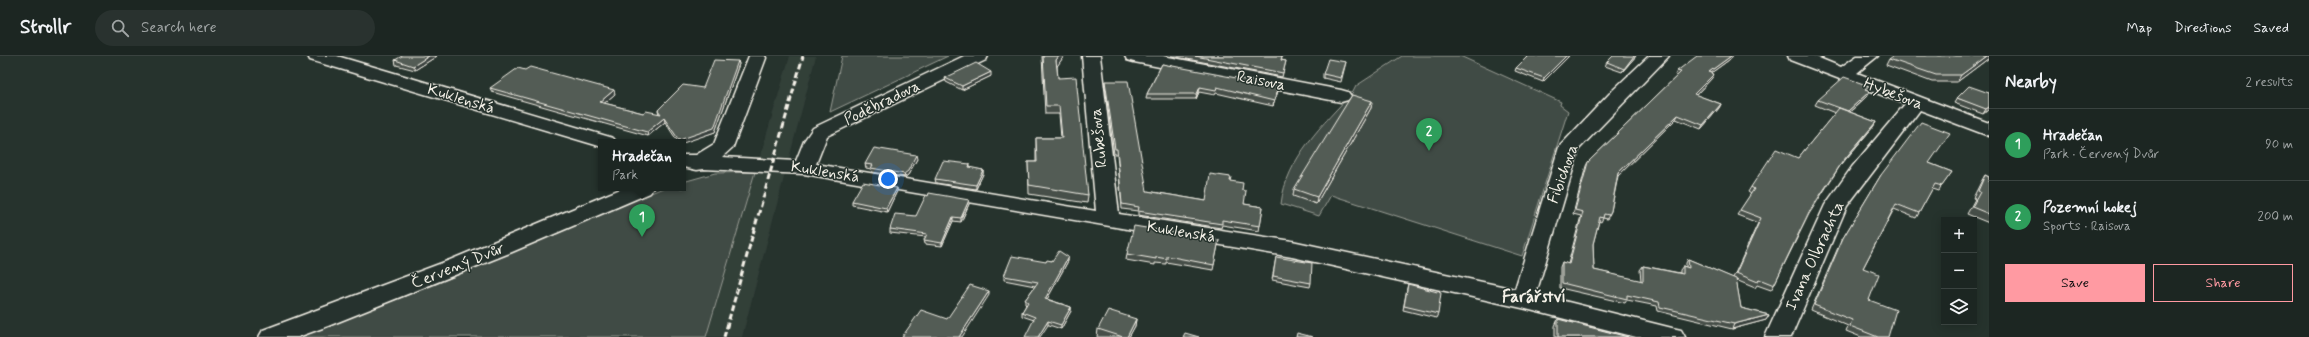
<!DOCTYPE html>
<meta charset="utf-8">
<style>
:root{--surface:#1c2622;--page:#29322f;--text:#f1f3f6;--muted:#a0a5a5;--line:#3a4340;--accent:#ff9aa2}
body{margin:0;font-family:Mynerve,sans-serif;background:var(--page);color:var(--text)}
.controls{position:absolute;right:12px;bottom:12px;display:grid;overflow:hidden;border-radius:0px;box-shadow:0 2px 10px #0003}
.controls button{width:36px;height:36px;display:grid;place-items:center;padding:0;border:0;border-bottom:1px solid var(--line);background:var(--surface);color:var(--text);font:20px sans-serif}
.you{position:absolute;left:888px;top:123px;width:14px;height:14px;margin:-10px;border:3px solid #fff;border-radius:50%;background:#1a73e8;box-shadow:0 0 0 6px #1a73e833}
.badge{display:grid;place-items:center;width:26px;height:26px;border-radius:50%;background:var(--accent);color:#fff;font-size:13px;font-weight:700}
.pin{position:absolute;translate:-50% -33px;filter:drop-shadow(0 1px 2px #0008)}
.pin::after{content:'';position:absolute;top:21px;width:14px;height:12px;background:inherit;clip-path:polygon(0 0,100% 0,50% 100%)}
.popup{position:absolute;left:598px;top:83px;width:88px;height:52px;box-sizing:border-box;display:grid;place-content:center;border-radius:0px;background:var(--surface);filter:drop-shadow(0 1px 3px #0005);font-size:13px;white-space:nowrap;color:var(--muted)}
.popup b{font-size:15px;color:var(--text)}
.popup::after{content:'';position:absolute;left:50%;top:100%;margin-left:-8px;border:8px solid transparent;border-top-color:var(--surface)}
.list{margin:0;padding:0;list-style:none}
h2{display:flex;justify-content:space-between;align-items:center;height:52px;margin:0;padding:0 16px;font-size:17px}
h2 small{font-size:13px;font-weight:400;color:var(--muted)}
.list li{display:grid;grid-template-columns:26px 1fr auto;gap:12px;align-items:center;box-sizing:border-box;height:72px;padding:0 16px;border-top:1px solid var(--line)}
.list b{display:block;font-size:15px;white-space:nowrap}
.list p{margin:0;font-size:13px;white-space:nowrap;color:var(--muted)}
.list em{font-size:13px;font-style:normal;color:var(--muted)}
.actions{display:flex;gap:8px;padding:12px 16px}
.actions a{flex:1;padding:9px 0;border:1px solid var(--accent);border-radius:0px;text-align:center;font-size:14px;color:var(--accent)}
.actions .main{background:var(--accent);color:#111}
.icon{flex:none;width:22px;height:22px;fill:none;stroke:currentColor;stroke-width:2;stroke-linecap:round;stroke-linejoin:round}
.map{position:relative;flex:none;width:1989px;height:281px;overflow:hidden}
header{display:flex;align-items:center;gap:24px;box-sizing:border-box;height:56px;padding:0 20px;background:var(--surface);border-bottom:1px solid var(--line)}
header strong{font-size:19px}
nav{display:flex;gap:22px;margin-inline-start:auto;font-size:14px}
.search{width:280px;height:36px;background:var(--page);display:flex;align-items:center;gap:10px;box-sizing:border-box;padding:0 14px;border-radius:22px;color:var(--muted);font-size:15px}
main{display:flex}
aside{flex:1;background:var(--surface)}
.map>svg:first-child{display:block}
.built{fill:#333f39}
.green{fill:#414b45;stroke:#9a9e96}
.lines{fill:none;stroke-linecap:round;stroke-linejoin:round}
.minor-casing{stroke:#f4f1e8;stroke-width:3}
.minor{fill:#26332d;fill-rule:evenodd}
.rail{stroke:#f4f1e8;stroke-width:3;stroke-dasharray:6 3;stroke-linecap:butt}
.wall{fill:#474f49;stroke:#f4f1e8}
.shaded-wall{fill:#39403c;stroke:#f4f1e8}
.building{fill:#525c55;stroke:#f4f1e8}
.labels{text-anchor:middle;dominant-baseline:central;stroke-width:3;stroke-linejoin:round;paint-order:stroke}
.street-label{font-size:16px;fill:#f4f1e8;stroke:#26332d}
.neighbourhood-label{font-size:17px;font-weight:bold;fill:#f4f1e8;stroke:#26332d}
</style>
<header>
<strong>Strollr</strong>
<div class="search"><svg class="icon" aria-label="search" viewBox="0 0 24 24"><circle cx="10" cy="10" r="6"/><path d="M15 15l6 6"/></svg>Search here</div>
<nav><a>Map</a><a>Directions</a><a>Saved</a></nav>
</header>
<main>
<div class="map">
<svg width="1989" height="281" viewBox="0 0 1989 281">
<rect width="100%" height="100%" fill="#26332d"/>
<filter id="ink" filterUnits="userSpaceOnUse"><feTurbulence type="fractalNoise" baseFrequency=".025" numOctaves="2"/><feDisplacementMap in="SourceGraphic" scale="8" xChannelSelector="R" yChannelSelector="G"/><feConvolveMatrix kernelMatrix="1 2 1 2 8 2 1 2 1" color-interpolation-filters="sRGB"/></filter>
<g filter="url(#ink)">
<path class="built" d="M790 0H816L742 281H706Z"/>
<path class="green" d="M842 0H948L830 56Z
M1402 0H1460L1561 46 1560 49 1568 55 1522 200 1331 139 1319 160 1281 148C1286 103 1324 67 1353 36L1356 30Z
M755 116 706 281H297L434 229 663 132H683V126L715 117Z"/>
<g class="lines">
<g class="minor-casing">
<path id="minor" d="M308 0H337L613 82 616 86H601V91L599 90 310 4Z
M749 0H765L766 2 733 91 722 101 796 105 804 85 813 72 964 0H988L986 4 827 80 816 108 1096 155 1082 0H1100L1119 158 1292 185 1515 233 1559 91 1612 35 1649 0H1669L1579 93 1536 238 1672 272 1681 274 1685 281H1636L1522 252 1292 201 804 118 704 113 697 114 683 111V99H696L714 88Z
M1125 0H1163L1341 34 1348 36 1351 40 1348 44 1341 46 1134 6 1127 4Z
M1788 0H1814L1841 11 1857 0H1878L1857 17 1989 67V80L1920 54 1847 150 1791 281H1765L1825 149 1852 111 1905 48 1790 4Z
M623 132H653L650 137 512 196 328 270 298 281H259L263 274 450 204Z"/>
</g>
<use href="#minor" class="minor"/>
<path class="rail" d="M724 281 803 0"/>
</g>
<path class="wall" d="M437 0 415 14 396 9 395 4Z
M1042 0H1064L1057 10 1058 22 1088 139 1087 147 1029 138 1028 106H1036V82H1061L1059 58H1045Z
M1171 0H1283L1281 4 1286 5 1282 21Z
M1569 0 1543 26 1515 15 1516 12Z
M1636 0 1622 16 1605 10 1607 6Z
M1989 0V2L1957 26H1932L1886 9 1889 3Z
M1733 1 1711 17 1712 22 1696 39 1721 48 1719 52 1701 73 1676 63 1618 120 1611 155 1607 163 1603 162 1601 166 1599 165 1593 188 1594 214 1641 225 1640 214 1643 210 1680 217V214L1683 210 1686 211V207L1688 203 1733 222 1758 167 1737 159 1751 138 1748 136 1751 131 1798 102 1835 57 1815 49 1818 44 1867 34V40L1850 56 1876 66 1873 71 1840 110 1809 158 1774 229 1771 234 1757 229 1755 232 1736 224 1741 252 1769 259 1766 264 1732 273 1658 255 1657 250 1627 244 1625 247 1560 232V211L1562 206 1568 208 1581 160 1573 158 1586 110 1588 106 1677 20 1675 19 1677 15Z
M738 5 739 8 715 76 683 86H678L665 66 648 80 492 36 490 32 615 38 604 47 643 57 659 58 658 54 703 32Z
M1346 6 1341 26 1323 22V18Z
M1162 8 1278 35 1273 50 1216 37 1215 39 1199 36 1196 43H1146L1147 38Z
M991 20 962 34 946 26 945 22Z
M1105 25 1147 135 1206 145 1230 125 1242 134 1244 148 1263 151 1259 175 1222 169 1221 172 1138 159V155L1122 153 1117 98H1114L1105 29Z
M1957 42 1989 53 1983 58 1954 47Z
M1372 45 1371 52 1316 148 1293 140 1294 133Z
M917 103 908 119 905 121 872 116 871 113 866 112 865 108Z
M1929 107 1952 116 1938 135 1932 133 1919 157 1916 162 1894 153 1863 212 1869 244 1888 281H1861L1846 275 1848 270 1811 254 1840 187 1881 119Z
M970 108V112L983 114V118L976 133 936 127 935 123Z
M1985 119 1989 121V167L1967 158 1975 143 1973 142 1981 126Z
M897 132V135L887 156 852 149V145Z
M969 144V148L961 166 953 165 942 190 925 188 924 184 926 181 890 177V173L916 160Z
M1219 184 1213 214 1166 206V208L1155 207V209L1126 204 1127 198Z
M1068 201V205L1047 243 1071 251V255L1061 273 1022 260V256L1026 249 1025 248V244L1035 230 1004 224V220L1046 206Z
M1276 201 1311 227 1310 231 1272 224Z
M1408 228 1438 258 1436 262 1403 254 1407 232Z
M1136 263 1135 270 1129 281H1097L1098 273Z
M1558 263 1628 281H1555V270Z"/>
<path class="shaded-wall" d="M429 0H437L415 14 413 10Z
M1059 0H1064L1056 12V4Z
M1566 0H1569L1543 26 1544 22Z
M1634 0H1636L1622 16 1624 13Z
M1731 0H1733V1L1707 20 1709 16Z
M1987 0H1989V2L1957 26 1961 19Z
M738 5 739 8 715 76 683 87V86H679V84Z
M991 16V20L962 34V30Z
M1714 18 1712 22 1693 42 1694 38Z
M1279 30 1278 35 1273 50 1274 45Z
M1200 31 1199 36 1196 43 1197 38Z
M614 34 615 38 601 50 600 46Z
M1870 35 1867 40 1845 60 1848 55Z
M1372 45 1371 52 1316 148 1317 141Z
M1721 48 1719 52 1701 73 1703 69Z
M1989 51V53L1983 58 1986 53Z
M1678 59 1676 63 1617 121 1618 117Z
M664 62 665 66 648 80 647 76Z
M1876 66 1873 71 1840 110 1843 105Z
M916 99 917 103 908 119 905 121 904 118Z
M983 114V118L976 133V129Z
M897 132V135L887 156 886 152Z
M969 144V148L961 166V162Z
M953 161V165L942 190V187Z
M1068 201V205L1045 247V243Z
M989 235V239L962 281H959Z
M1071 251V255L1061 273V269Z
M1769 259 1766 264 1732 273 1734 268Z
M1136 263 1135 270 1129 281H1127Z
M1048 265V269L1040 281H1038Z"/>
<path class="building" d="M402 0H429L413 10 395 4Z
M1043 0H1059L1056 4 1058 22 1076 21 1088 139 1029 129 1028 106H1037L1036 82H1062L1059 50H1046Z
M1195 0H1282L1281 4 1286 5 1283 17Z
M1528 0H1566L1544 22 1516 12Z
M1613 0H1634L1624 13 1607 6Z
M1697 0H1731L1709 16 1714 18 1694 38 1721 48 1703 69 1678 59 1618 117 1611 155 1609 159 1604 158 1603 162 1600 161 1593 188 1594 214 1643 225V210L1683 218V210L1689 212 1688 203 1736 223 1741 252 1769 259 1734 268 1660 251 1659 246 1627 239V243L1562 227V206L1569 208 1583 156 1575 154 1588 106 1681 16 1677 15Z
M1893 0H1987L1961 19H1936L1889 3Z
M1328 3 1346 6 1341 22 1323 18Z
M714 4 738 5 714 72 679 84 664 62 647 76 490 32 518 12 525 14 530 11 614 34 600 46 643 57 646 55 661 58 658 54 683 29 703 32Z
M976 7 991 16 962 30 945 22Z
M1162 8 1279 30 1274 45 1217 31 1216 34 1200 31 1197 38H1147Z
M1844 21 1869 30 1865 33 1870 35 1848 55 1818 44Z
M1105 25H1128L1147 135 1206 145 1210 118 1231 121 1230 125 1243 127 1242 134 1246 135 1244 148 1263 151 1260 170 1222 164V168L1138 155 1139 151 1122 148 1117 93H1115Z
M1969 30 1989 37V51L1986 53 1957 42Z
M1352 39 1372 45 1317 141 1294 133Z
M1839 52 1876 66 1843 105 1809 156 1774 229 1759 223 1758 226 1736 217 1761 162 1740 154 1754 133 1751 131 1776 93 1798 102Z
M1921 66 1950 77 1929 107 1952 116 1942 130 1935 128 1919 157 1896 148 1863 212 1879 218 1869 244 1896 254 1888 281H1878L1850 270 1852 264 1814 249 1843 182 1881 119Z
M874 92 916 99 908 115 904 118 871 112 873 109 865 108Z
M943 105 970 108 969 111 983 114 976 129 935 123Z
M1985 119 1989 121V158L1972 151 1980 136 1978 135Z
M863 126 897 132 886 152 852 145Z
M929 137 969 144 961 162 953 161 942 187 924 184 927 178 890 173 895 158 916 160 926 139 928 140Z
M1134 170 1219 184 1214 209 1167 200V203L1156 201V203L1127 198Z
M1059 195 1068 201 1045 243 1071 251 1061 269 1048 265 1038 281H1025L1035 261 1022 256 1028 246 1025 244 1038 226 1004 220 1012 200 1046 206 1047 204 1052 205Z
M1276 201 1312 207 1311 227 1273 220Z
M1408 228 1441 237 1438 258 1404 250Z
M970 229 989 235 959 281H902L921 254 947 263Z
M1108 254 1136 263 1127 281H1123L1098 273Z
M1558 263 1628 281H1558Z
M1185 277 1199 281H1183Z
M1297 277 1313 281H1296Z"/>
</g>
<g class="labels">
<g class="street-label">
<text transform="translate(1261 25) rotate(11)">Raisova</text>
<text transform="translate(1893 38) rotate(21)">Hybešova</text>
<text transform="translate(461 43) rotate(17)">Kuklenská</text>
<text transform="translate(882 47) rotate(-26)">Poděbradova</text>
<text transform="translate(1099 82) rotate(-96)">Rubešova</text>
<text transform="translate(825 116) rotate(9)">Kuklenská</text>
<text transform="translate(1563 118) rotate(-70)">Fibichova</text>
<text transform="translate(1181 176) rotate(9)">Kuklenská</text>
<text transform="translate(1815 200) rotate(-65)">Ivana Olbrachta</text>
<text transform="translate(458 210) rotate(-22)">Červený Dvůr</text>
</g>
<g class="neighbourhood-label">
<text x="1534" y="241">Farářství</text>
</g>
</g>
</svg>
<div class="controls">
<button>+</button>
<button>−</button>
<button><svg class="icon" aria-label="layers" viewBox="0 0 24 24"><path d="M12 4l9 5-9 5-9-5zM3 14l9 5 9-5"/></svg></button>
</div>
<div class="you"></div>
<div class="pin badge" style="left:642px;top:181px;background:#2e9e5b">1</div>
<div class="popup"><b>Hradečan</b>Park</div>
<div class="pin badge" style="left:1429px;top:95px;background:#2e9e5b">2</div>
</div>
<aside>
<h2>Nearby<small>2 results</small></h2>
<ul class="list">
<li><span class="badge" style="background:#2e9e5b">1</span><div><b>Hradečan</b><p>Park · Červený Dvůr</p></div><em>90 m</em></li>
<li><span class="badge" style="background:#2e9e5b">2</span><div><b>Pozemní hokej</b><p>Sports · Raisova</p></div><em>200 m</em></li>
</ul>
<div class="actions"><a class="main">Save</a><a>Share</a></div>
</aside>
</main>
